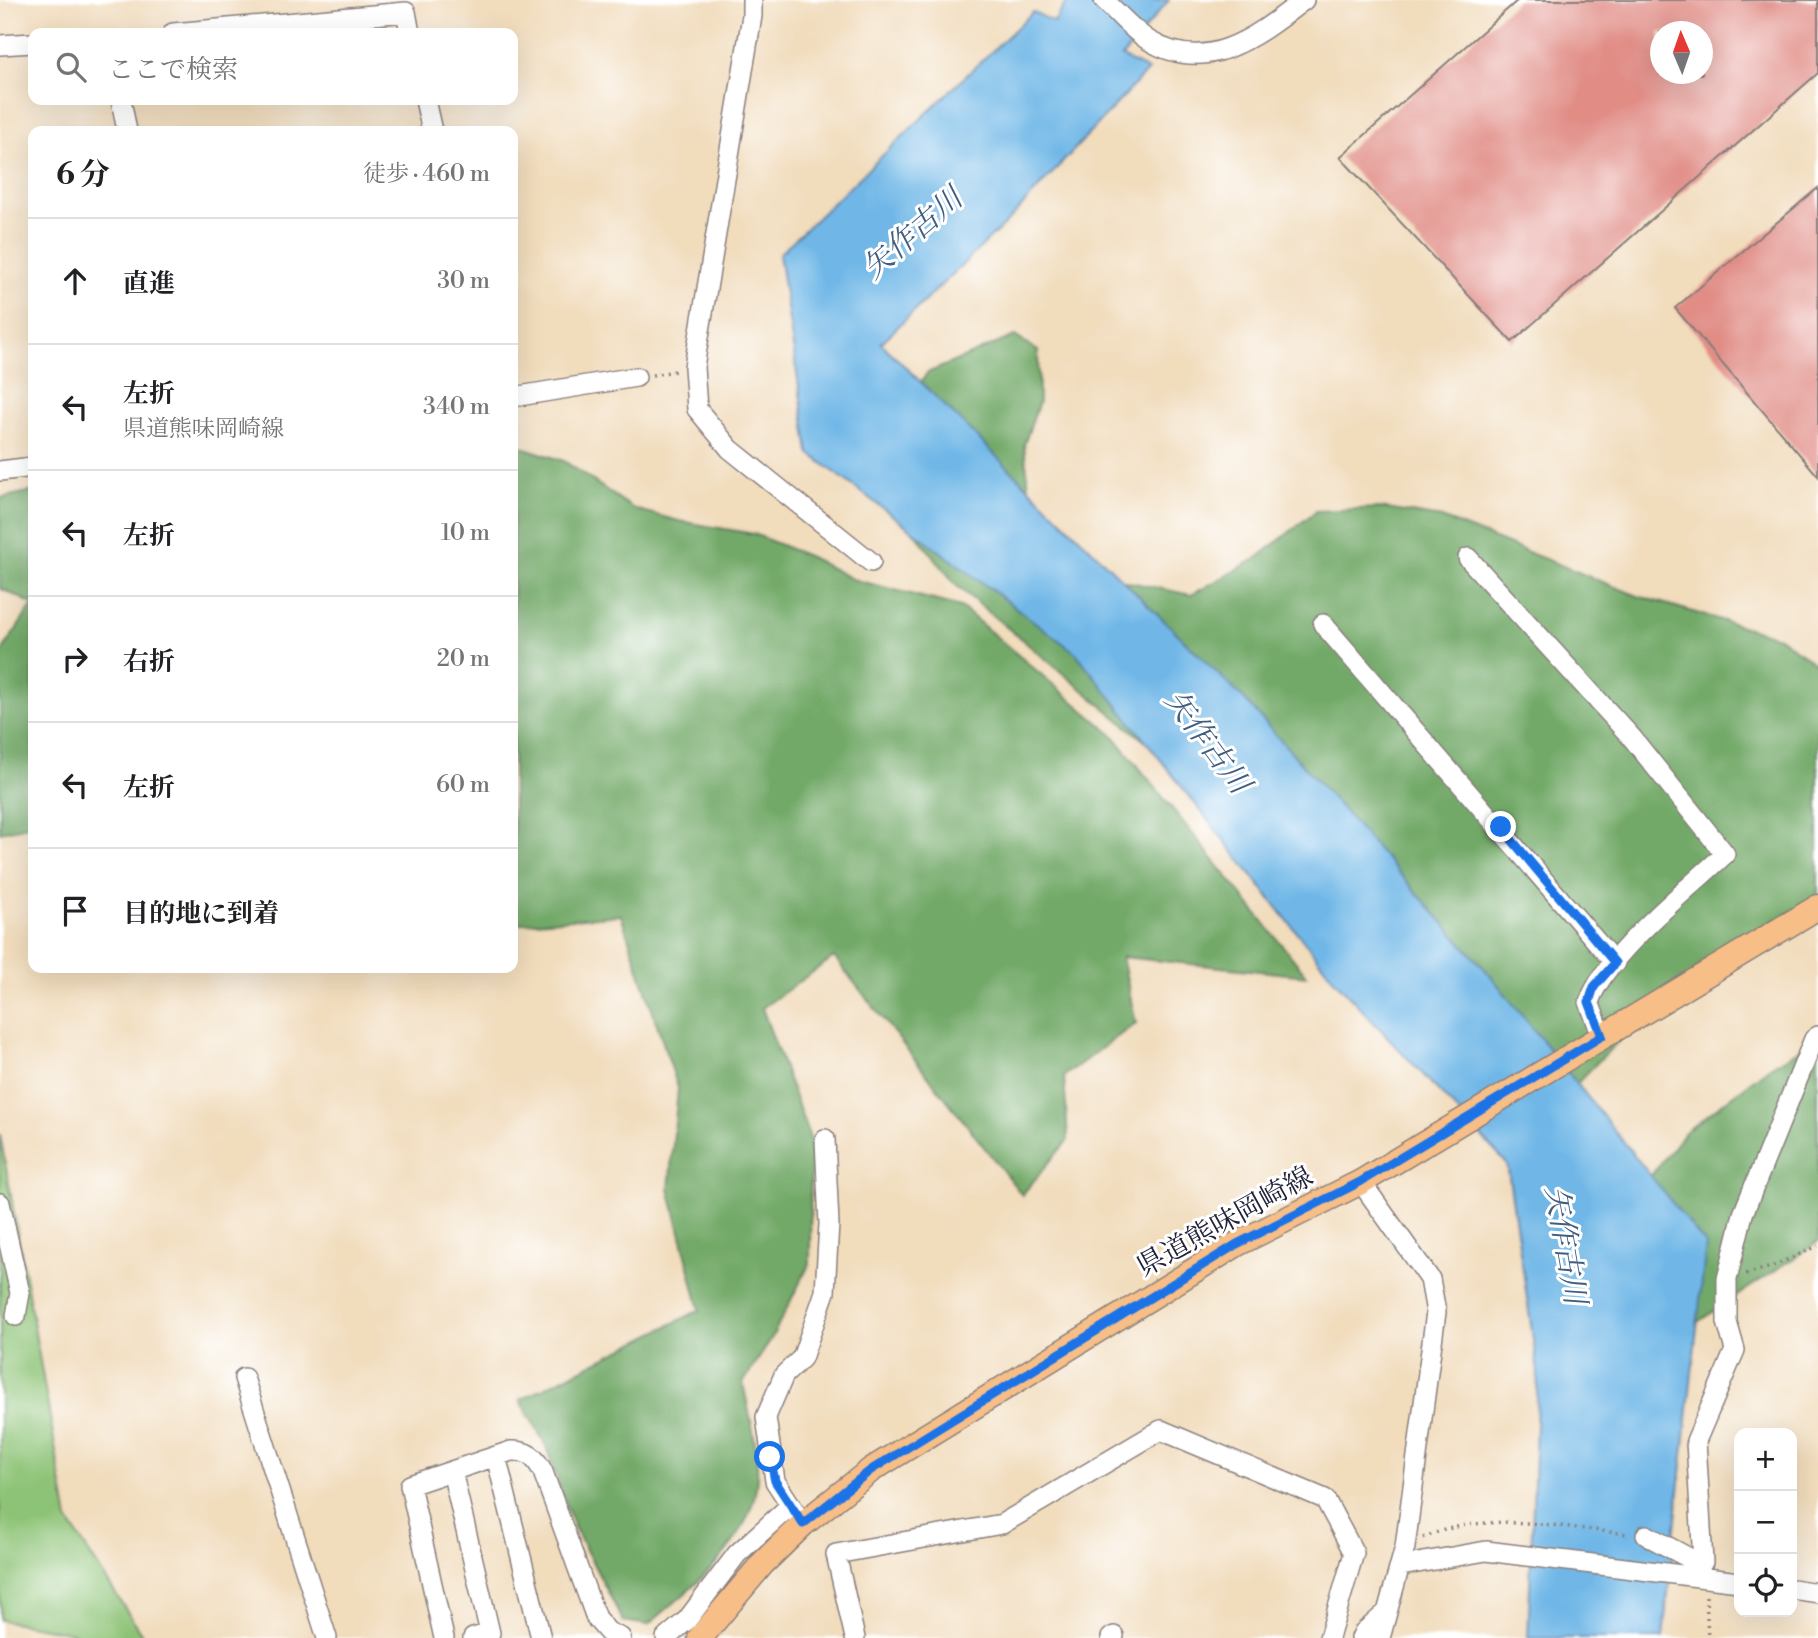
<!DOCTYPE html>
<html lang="ja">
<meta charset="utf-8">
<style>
:root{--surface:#fff;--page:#f6f6f6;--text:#202124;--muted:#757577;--line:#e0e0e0}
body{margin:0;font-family:"Libre Bodoni","Noto Serif JP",serif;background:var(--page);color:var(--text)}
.controls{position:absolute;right:21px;bottom:21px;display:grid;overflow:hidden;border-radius:14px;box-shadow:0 7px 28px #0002}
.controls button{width:63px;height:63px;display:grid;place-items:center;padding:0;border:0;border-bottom:2px solid var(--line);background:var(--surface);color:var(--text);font:35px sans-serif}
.compass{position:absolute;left:1650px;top:21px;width:63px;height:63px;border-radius:50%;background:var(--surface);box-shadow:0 7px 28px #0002;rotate:358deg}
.stop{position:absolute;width:21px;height:21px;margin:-16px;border:5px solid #1a73e8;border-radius:50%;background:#fff}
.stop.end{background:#1a73e8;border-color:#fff;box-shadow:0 2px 7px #0008}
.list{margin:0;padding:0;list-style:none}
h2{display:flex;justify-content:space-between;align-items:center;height:91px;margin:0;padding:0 28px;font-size:30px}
h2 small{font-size:23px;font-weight:400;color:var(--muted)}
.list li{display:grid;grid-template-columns:46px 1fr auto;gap:21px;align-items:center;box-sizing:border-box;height:126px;padding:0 28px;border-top:2px solid var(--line)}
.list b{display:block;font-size:26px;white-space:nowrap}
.list p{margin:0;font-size:23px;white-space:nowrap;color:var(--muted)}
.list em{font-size:23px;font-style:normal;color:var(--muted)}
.icon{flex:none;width:38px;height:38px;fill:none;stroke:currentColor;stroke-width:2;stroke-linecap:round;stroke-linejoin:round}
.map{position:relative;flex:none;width:1818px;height:1638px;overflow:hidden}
.search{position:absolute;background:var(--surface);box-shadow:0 7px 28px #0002;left:28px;top:28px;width:490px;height:77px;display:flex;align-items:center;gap:18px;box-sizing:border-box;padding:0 24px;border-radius:14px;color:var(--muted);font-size:26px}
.panel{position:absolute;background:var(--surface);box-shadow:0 7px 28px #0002;left:28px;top:126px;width:490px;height:847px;border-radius:14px}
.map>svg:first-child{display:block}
.green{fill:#8dc376;stroke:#587258;stroke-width:2}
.forest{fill:#72a967;stroke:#4a6651;stroke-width:2}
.water{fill:#6fb7e7;stroke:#486c91;stroke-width:2}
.building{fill:#e18d86;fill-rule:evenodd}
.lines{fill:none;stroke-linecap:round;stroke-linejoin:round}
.minor-casing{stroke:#8a7f7c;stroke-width:22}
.major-casing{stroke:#8a7f7c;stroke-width:27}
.path{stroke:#8a7f7c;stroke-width:3.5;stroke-dasharray:2 5;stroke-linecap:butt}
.minor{stroke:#fff;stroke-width:19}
.major{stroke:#f7be87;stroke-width:24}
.route{stroke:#1a73e8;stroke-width:9}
.labels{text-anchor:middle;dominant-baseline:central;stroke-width:6;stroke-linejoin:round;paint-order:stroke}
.street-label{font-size:28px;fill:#22223b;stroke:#fff}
.water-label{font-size:30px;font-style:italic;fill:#415e80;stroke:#fff}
</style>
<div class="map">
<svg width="1818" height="1638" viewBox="0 0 1818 1638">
<rect width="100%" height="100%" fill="#fff"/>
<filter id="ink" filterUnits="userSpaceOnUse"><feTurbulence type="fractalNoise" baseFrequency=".0143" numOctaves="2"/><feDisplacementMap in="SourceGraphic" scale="14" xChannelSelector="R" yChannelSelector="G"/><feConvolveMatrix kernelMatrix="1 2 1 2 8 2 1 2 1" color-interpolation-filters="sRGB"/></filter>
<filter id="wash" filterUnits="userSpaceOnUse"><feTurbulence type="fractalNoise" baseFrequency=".00686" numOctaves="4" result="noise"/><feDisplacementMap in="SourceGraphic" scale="28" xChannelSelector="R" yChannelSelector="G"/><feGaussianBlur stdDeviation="1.57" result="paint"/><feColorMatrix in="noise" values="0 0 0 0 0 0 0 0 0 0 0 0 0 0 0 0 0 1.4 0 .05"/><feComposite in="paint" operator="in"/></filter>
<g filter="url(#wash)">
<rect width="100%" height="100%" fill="#f1dcbc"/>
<path class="green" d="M0 1134 68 1520 144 1638H84L73 1633 0 1620Z"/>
<path class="forest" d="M1015 336 1038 351 1039 402 1024 445 1034 531 1101 576 1191 595 1257 558 1316 511 1380 508 1442 518 1638 596 1779 637 1818 666V899C1714 945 1630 1025 1554 1108L1233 814 957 586 910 527 895 424 927 373Z
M513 444 564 461 634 509 679 521 754 534 810 557 852 579 961 607 1113 735 1307 976 1122 957 1136 1023 1064 1076 1068 1140 1022 1195 834 957 762 1008 811 1141 810 1263 770 1341 743 1383C749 1414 759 1447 757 1478 754 1542 692 1587 648 1625L623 1621 573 1525 545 1444 520 1400 700 1310 669 1189 678 1088 621 915 513 924Z
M33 491V825L0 832V654L33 604 0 588V498Z
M1818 1038V1242L1696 1323 1639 1191 1685 1132 1770 1067Z"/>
<path class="water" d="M1068 0H1169L1122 57 1148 70 1009 220 881 343 1243 698 1490 975 1706 1245 1663 1638H1528L1538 1372 1507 1164 1337 983 1076 653 809 453 779 254 1033 12 1054 22Z"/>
<g id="blocks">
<path class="building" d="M1518 0H1818V73L1512 342 1340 157ZM1660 32H1702V74H1660Z
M1818 188V476L1675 308Z"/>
</g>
</g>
<g filter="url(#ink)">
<use href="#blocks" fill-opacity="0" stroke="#8a7f7c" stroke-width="2"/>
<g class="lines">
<g class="minor-casing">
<path id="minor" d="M752 0V16L694 367 697 409 730 449 871 562
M1104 0C1118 13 1132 30 1148 40 1207 77 1258 35 1304 0
M173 33 406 12 410 33
M0 45 33 43
M121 100 127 131
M425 100 432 131
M513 397 636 377
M0 471 33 467
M1468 558 1633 739 1725 854C1686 891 1606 954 1589 1002L1602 1036
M1323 624 1615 963
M1361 1182 1430 1279 1436 1312 1405 1547 1380 1638
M0 1203 20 1293 16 1316
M244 1378 327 1638
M496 1456 541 1638
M452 1471 490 1633 473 1638
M803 1524 775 1481 766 1417 784 1375 802 1358 825 1292 829 1224 825 1139
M1646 1535 1689 1558 1703 1562 1696 1441 1735 1350 1727 1322V1279L1743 1214 1814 1039 1818 1036
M1401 1566 1486 1551 1739 1582
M1792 1589 1818 1593
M444 1638 410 1485 511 1451C528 1450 536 1458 543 1472L596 1618 608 1632 621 1638
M666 1638 687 1620 737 1554 791 1505
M855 1638 836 1554 1002 1524 1161 1430 1325 1499 1354 1553 1329 1638
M1111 1638 1114 1636
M1361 1638 1364 1632 1386 1613"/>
</g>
<g class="major-casing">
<path id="major" d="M700 1638 762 1564 803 1524 871 1470 1237 1244 1361 1182 1818 907"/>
</g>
<path class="path" d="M652 375 675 371
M1746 1274 1771 1267 1818 1246
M1423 1538C1485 1509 1563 1528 1629 1534
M1706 1596 1708 1638"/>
<use href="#minor" class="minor"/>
<use href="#major" class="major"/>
</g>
</g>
<g class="lines" filter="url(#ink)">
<path class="route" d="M770 1457 775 1481 803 1524 871 1470 1237 1244 1360 1182 1602 1036 1589 1002 1594 987 1615 963 1501 827"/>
</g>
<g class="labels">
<g class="street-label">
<text transform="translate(1225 1222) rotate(-29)">県道熊味岡崎線</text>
</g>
<g class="water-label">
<text transform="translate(913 234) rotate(-41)">矢作古川</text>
<text transform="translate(1207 742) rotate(53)">矢作古川</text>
<text transform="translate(1565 1245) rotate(80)">矢作古川</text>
</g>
</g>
</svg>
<div class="controls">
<button>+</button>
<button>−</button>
<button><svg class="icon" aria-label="locate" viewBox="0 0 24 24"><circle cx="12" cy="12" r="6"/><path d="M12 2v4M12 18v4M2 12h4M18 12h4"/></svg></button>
</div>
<svg class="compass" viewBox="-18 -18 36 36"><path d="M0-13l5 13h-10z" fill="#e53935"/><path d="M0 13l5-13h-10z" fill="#757577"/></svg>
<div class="stop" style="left:770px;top:1457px"></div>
<div class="stop end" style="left:1501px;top:827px"></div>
<div class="search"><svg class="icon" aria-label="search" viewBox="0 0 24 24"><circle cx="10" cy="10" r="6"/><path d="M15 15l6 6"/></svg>ここで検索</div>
<section class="panel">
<h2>6 分<small>徒歩 · 460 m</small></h2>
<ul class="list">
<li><svg class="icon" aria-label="ahead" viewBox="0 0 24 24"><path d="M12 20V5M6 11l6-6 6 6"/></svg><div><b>直進</b></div><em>30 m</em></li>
<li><svg class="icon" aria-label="left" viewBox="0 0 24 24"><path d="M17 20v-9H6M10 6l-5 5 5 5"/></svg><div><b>左折</b><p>県道熊味岡崎線</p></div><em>340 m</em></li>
<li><svg class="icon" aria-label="left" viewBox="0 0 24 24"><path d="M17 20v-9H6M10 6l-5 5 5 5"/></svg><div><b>左折</b></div><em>10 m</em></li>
<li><svg class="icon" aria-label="right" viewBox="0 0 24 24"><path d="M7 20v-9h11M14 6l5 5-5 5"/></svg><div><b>右折</b></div><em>20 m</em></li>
<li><svg class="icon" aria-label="left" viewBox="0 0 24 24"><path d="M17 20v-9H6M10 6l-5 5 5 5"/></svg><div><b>左折</b></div><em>60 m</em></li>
<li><svg class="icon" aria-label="arrive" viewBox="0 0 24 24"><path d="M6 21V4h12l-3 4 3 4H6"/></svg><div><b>目的地に到着</b></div></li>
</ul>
</section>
</div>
